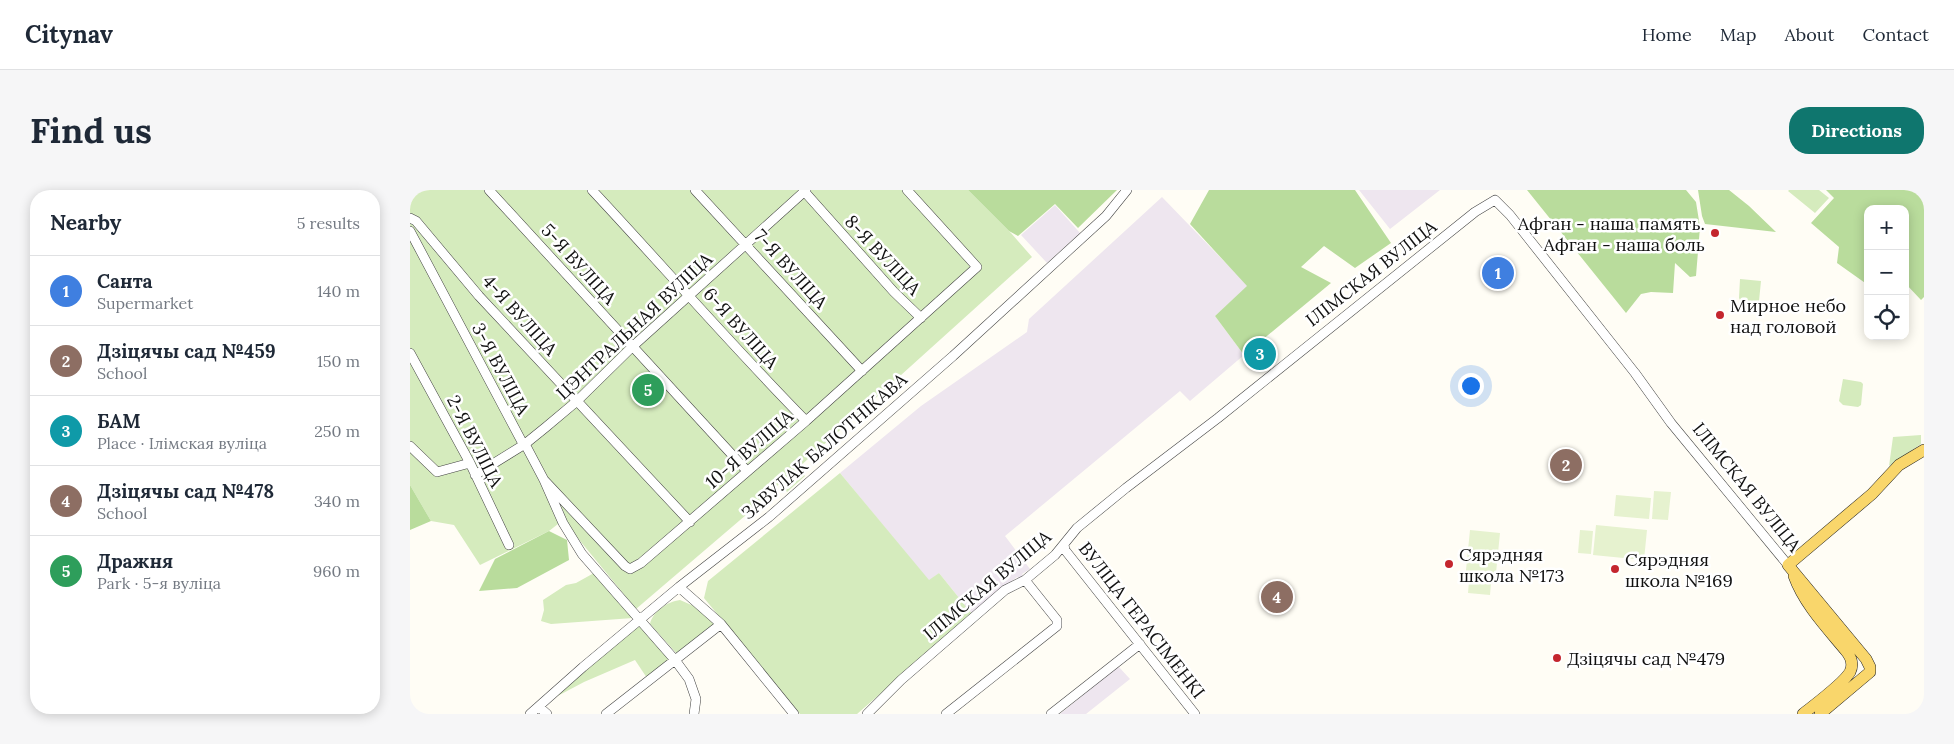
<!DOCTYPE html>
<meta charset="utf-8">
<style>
:root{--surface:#fff;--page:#f6f6f7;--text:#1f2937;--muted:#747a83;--line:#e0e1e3;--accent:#0f766e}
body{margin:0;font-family:Lora,serif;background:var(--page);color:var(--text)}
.controls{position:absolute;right:15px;top:15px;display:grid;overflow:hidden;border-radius:10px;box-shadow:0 2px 12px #0003}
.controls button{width:45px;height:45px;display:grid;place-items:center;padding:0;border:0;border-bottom:1px solid var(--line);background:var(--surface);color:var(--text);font:25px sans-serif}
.you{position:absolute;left:1060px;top:195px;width:18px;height:18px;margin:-12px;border:4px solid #fff;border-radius:50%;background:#1a73e8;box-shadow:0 0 0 8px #1a73e833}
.badge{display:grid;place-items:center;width:32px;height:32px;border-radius:50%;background:var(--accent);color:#fff;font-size:16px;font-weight:700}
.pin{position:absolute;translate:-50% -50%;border:2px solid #fff;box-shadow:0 1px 5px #0006}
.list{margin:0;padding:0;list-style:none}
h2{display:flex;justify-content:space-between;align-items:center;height:65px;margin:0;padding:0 20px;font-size:21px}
h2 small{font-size:16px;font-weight:400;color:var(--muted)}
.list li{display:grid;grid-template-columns:32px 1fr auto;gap:15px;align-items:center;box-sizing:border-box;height:70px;padding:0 20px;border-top:1px solid var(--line)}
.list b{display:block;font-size:19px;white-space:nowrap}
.list p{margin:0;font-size:16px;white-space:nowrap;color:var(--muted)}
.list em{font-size:16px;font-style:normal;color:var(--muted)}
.icon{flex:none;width:28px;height:28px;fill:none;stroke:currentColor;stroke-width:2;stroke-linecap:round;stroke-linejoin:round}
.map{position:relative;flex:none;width:1514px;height:524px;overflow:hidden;border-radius:20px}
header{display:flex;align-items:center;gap:30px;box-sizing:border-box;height:70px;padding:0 25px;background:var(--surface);border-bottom:1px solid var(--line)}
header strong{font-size:24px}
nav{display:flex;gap:28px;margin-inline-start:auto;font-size:18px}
.intro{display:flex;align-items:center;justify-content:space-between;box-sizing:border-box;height:120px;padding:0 30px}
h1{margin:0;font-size:35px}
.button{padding:12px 22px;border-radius:20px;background:var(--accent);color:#fff;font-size:18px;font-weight:700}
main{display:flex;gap:30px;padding:0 30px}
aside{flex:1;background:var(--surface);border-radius:20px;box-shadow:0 2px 12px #0003}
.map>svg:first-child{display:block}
.industrial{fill:#eee6ef}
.green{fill:#d5ebbd}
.forest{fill:#b9dc9c}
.pitch{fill:#e6f2cf}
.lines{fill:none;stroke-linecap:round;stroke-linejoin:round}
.minor-casing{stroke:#444;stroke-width:10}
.major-casing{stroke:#222;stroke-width:12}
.minor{stroke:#fff;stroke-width:9}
.major{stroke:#f9d66b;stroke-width:11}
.poi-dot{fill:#c4262e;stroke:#fff;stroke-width:2}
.labels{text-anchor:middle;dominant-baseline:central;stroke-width:5;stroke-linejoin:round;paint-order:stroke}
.poi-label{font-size:18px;fill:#111;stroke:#fff;text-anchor:start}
.street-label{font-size:18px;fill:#111;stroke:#fff}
</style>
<header>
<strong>Citynav</strong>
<nav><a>Home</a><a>Map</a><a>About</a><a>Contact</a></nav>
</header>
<div class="intro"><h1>Find us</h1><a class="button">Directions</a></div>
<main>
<aside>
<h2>Nearby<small>5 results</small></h2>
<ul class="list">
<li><span class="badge" style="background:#3f7fe0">1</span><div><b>Санта</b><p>Supermarket</p></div><em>140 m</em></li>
<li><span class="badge" style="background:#8d6e63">2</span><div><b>Дзіцячы сад №459</b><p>School</p></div><em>150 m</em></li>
<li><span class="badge" style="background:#0f9aa8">3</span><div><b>БАМ</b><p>Place · Ілімская вуліца</p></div><em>250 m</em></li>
<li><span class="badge" style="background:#8d6e63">4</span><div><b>Дзіцячы сад №478</b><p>School</p></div><em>340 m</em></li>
<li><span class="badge" style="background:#2e9e5b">5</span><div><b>Дражня</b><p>Park · 5-я вуліца</p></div><em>960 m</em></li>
</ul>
</aside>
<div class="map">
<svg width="1514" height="524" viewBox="0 0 1514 524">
<rect width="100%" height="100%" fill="#fffdf5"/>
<path class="industrial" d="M949 0H1030L980 39Z
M752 7 838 96 805 126 834 165 780 211 770 201 595 346 620 379 612 384 613 386 610 389 607 387 562 424 529 383 519 391 430 283 511 216 617 142 619 129Z
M645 15 670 43 637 73 611 45Z
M708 476 720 489 676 524H650Z"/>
<path class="green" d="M0 0H558L601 43 622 67 388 278 395 286 377 302 370 293 350 313 226 419 157 335 148 334 139 341 70 375 44 335 21 331 0 295Z
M1379 0H1409L1419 8 1405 23 1378 1Z
M1330 89 1351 91 1348 121 1335 120 1329 108Z
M1433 189 1451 192 1453 194 1451 215 1448 217 1433 215 1429 211Z
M1511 245V254L1479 276 1483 247Z
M430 283 519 390 529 383 562 424 447 524H390L294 408 298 391Z
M184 383 223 428 141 434 131 431 134 420 133 410 156 395 166 393Z
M270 410 286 417 306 434 268 465 240 434C243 421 257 412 270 410Z
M231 434 262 468 237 488 225 470 174 492 142 509Z"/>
<path class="forest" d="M558 0H707L668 38 645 14 608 46 599 41Z
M799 0H945L981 53 945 78 914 56 891 77 921 93 834 165 805 126 837 96 780 34Z
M1117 0H1276L1286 12 1290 37 1286 86 1280 87 1265 73 1263 103 1241 102 1231 104 1216 123Z
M1288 0H1319L1339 16 1366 42 1295 34 1292 26Z
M1416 0H1514V107L1511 110 1495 93V19H1458V95L1427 73 1429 57 1401 33 1424 8Z
M0 295 21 331 0 340Z
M139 341 157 350 159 370 107 398 69 401 85 369Z"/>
<path class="pitch" d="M1244 301 1261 302 1258 330 1242 329Z
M1206 305 1241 308 1239 329 1204 326Z
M1186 335 1237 340 1234 370 1183 365Z
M1060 340 1090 343 1085 393 1055 390Z
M1170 340 1183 341 1181 364 1168 363Z
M1059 391 1081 393 1080 405 1058 403Z"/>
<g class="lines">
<g class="minor-casing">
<path id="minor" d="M79 0 337 281
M182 0C254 77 322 156 396 231
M285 0 452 181
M393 0 484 102 511 128
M0 28 6 31 69 106 280 332
M0 41 112 252 115 254 134 290 153 333 172 364 265 470 279 489 286 509 284 524
M0 163 60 273 99 355
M0 256 27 282 60 273
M65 285 115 254 136 237 167 211 222 157 396 0
M134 290 215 376 220 379 231 373 396 231 567 77 497 0
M654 355 655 360 785 524
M269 397 311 434 384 524
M129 517 137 524
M120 524 173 477 269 397 359 327 543 166 696 26 717 0
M196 524 311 434
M457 524 491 490 595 400 615 390 645 365 667 338 716 298 808 228 1065 22 1085 10 1100 25 1225 183 1261 233 1378 375
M536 524 647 436V430L615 390
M641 524 730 454"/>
</g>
<g class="major-casing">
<path id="major" d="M1384 386C1394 414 1417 438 1436 461 1441 467 1444 474 1440 482 1434 493 1404 515 1393 524
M1410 524 1460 482V477L1456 469 1378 375 1462 304 1489 275 1514 260"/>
</g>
<use href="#minor" class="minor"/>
<use href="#major" class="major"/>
</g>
<g class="poi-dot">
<circle cx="1305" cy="43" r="5"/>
<circle cx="1310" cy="125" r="5"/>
<circle cx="1039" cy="374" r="5"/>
<circle cx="1205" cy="379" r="5"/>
<circle cx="1147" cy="468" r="5"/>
</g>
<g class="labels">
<g class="poi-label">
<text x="1295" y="33" text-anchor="end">Афган - наша память.<tspan x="1295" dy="21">Афган - наша боль</tspan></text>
<text x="1320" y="115">Мирное небо<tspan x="1320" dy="21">над головой</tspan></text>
<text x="1049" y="364">Сярэдняя<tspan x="1049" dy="21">школа №173</tspan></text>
<text x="1215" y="369">Сярэдняя<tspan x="1215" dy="21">школа №169</tspan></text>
<text x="1157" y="468">Дзіцячы сад №479</text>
</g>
<g class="street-label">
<text transform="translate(473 65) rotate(47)">8-Я ВУЛІЦА</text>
<text transform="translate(169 74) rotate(48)">5-Я ВУЛІЦА</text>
<text transform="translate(381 79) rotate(48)">7-Я ВУЛІЦА</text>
<text transform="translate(961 83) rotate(-38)">ІЛІМСКАЯ ВУЛІЦА</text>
<text transform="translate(110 125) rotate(48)">4-Я ВУЛІЦА</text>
<text transform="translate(224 136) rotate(-43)">ЦЭНТРАЛЬНАЯ ВУЛІЦА</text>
<text transform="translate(331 138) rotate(48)">6-Я ВУЛІЦА</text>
<text transform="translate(91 179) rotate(62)">3-Я ВУЛІЦА</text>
<text transform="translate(65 251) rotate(63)">2-Я ВУЛІЦА</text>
<text transform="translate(414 256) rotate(-41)">ЗАВУЛАК БАЛОТНІКАВА</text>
<text transform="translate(339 259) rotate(-41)">10-Я ВУЛІЦА</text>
<text transform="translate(1337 297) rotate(51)">ІЛІМСКАЯ ВУЛІЦА</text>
<text transform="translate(577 395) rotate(-40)">ІЛІМСКАЯ ВУЛІЦА</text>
<text transform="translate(732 430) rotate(52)">ВУЛІЦА ГЕРАСІМЕНКІ</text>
</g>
</g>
</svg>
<div class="controls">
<button>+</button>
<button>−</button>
<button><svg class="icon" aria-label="locate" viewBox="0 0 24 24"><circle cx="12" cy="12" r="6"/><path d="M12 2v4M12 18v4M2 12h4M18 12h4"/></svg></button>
</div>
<div class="you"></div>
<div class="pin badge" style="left:1088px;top:83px;background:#3f7fe0">1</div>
<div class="pin badge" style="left:1156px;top:275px;background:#8d6e63">2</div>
<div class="pin badge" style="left:850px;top:164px;background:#0f9aa8">3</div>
<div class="pin badge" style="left:867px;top:407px;background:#8d6e63">4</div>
<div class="pin badge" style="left:238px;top:200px;background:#2e9e5b">5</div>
</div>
</main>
